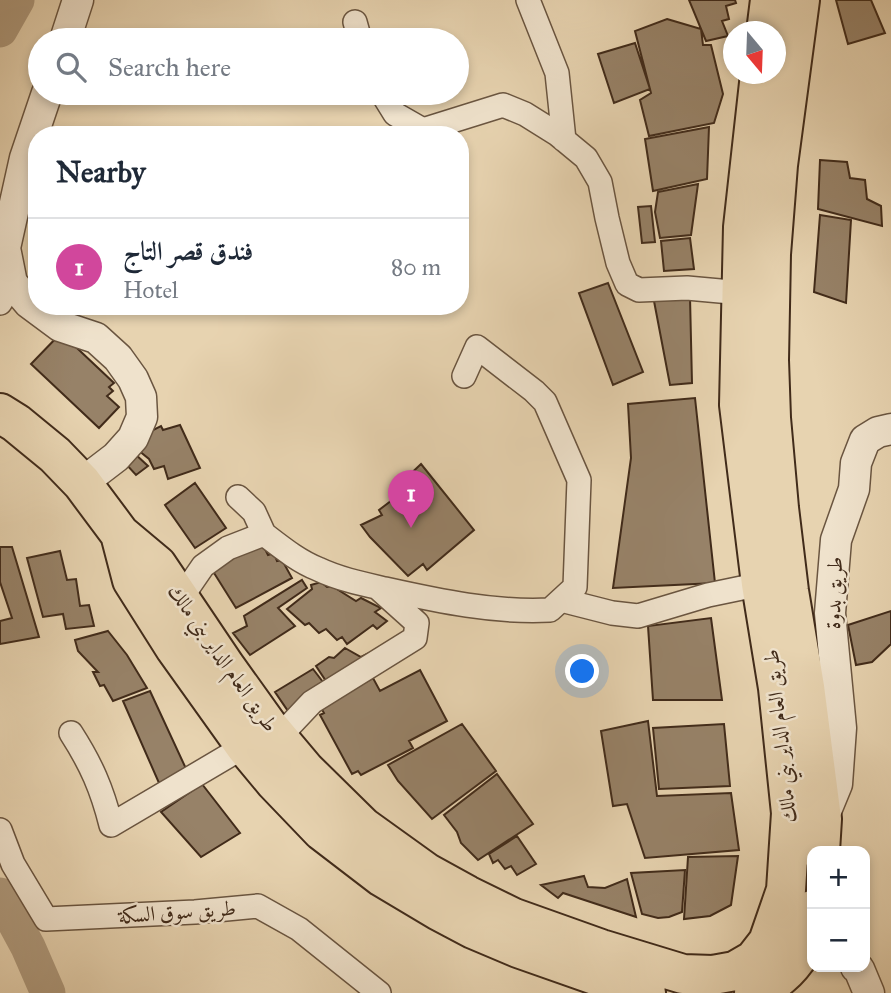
<!DOCTYPE html>
<meta charset="utf-8">
<style>
:root{--surface:#fff;--page:#f2f2f3;--text:#1f2937;--muted:#747a83;--line:#e0e1e3;--accent:#8f2418}
body{margin:0;font-family:"IM FELL Great Primer",Amiri,serif;background:var(--page);color:var(--text)}
.controls{position:absolute;right:21px;bottom:21px;display:grid;overflow:hidden;border-radius:14px;box-shadow:0 4px 10px #0003}
.controls button{width:63px;height:63px;display:grid;place-items:center;padding:0;border:0;border-bottom:2px solid var(--line);background:var(--surface);color:var(--text);font:35px sans-serif}
.compass{position:absolute;left:723px;top:21px;width:63px;height:63px;border-radius:50%;background:var(--surface);box-shadow:0 4px 10px #0003;rotate:161deg}
.you{position:absolute;left:583px;top:672px;width:24px;height:24px;margin:-18px;border:5px solid #fff;border-radius:50%;background:#1a73e8;box-shadow:0 0 0 10px #1a73e833}
.badge{display:grid;place-items:center;width:46px;height:46px;border-radius:50%;background:var(--accent);color:#fff;font-size:23px;font-weight:700}
.pin{position:absolute;translate:-50% -58px;filter:drop-shadow(0 2px 4px #0008)}
.pin::after{content:'';position:absolute;top:37px;width:24px;height:21px;background:inherit;clip-path:polygon(0 0,100% 0,50% 100%)}
.list{margin:0;padding:0;list-style:none}
h2{display:flex;justify-content:space-between;align-items:center;height:91px;margin:0;padding:0 28px;font-size:30px}
h2 small{font-size:23px;font-weight:400;color:var(--muted)}
.list li{display:grid;grid-template-columns:46px 1fr auto;gap:21px;align-items:center;box-sizing:border-box;height:98px;padding:0 28px;border-top:2px solid var(--line)}
.list b{display:block;font-size:26px;white-space:nowrap}
.list p{margin:0;font-size:23px;white-space:nowrap;color:var(--muted)}
.list em{font-size:23px;font-style:normal;color:var(--muted)}
.icon{flex:none;width:38px;height:38px;fill:none;stroke:currentColor;stroke-width:2;stroke-linecap:round;stroke-linejoin:round}
.map{position:relative;flex:none;width:891px;height:993px;overflow:hidden}
.search{position:absolute;background:var(--surface);box-shadow:0 4px 10px #0003;left:28px;top:28px;width:441px;height:77px;display:flex;align-items:center;gap:18px;box-sizing:border-box;padding:0 24px;border-radius:38px;color:var(--muted);font-size:26px}
.panel{position:absolute;background:var(--surface);box-shadow:0 4px 10px #0003;left:28px;top:126px;width:441px;height:189px;border-radius:28px}
.map>svg:first-child{display:block}
.lines{fill:none;stroke-linecap:round;stroke-linejoin:round}
.river{stroke:#af9a7d;stroke-width:35}
.building{fill:#978268;stroke:#412b1a;stroke-width:2}
.minor-casing{stroke:#6a5540;stroke-width:26}
.tertiary-casing{stroke:#6a5540;stroke-width:33}
.trunk-casing{stroke:#412b1a;stroke-width:42}
.minor{stroke:#efe2cc;stroke-width:23}
.tertiary{stroke:#efe2cc;stroke-width:30}
.trunk{stroke:#e7d3b0;stroke-width:38}
.labels{text-anchor:middle;dominant-baseline:central;stroke-width:5;stroke-linejoin:round;paint-order:stroke}
.street-label{font-size:21px;fill:#412b1a;stroke:#efe2cc}
</style>
<div class="map">
<svg width="891" height="993" viewBox="0 0 891 993">
<rect width="100%" height="100%" fill="#e7d3b0"/>
<filter id="stains"><feTurbulence type="fractalNoise" baseFrequency=".00286" numOctaves="4"/><feColorMatrix values="0 0 0 0 .2 0 0 0 0 .09 0 0 0 0 .02 0 0 0 .5 -.17"/></filter>
<radialGradient id="worn" r=".72"><stop offset=".6" stop-color="#630" stop-opacity="0"/><stop offset="1" stop-color="#630" stop-opacity=".3"/></radialGradient>
<g class="lines">
<path class="river" d="M0 30 17 0
M0 895 28 947 48 993"/>
</g>
<path class="building" d="M689 0H735L736 3 726 6 729 19 722 21 728 36 706 41Z
M836 0H871L885 33 848 44Z
M667 19 701 29 703 45H711L723 94 714 123 649 136 640 100 651 93 635 31Z
M635 43 650 89 614 103 598 54Z
M709 127 707 179 653 191 645 139Z
M820 160 847 162 850 178 865 180 867 199 881 206 882 226 818 209Z
M698 184 691 235 660 238 655 212 658 192Z
M651 206 655 242 642 243 638 207Z
M820 215 851 220 846 303 814 292Z
M690 238 694 269 664 271 661 241Z
M608 283 643 372 613 385 579 293Z
M690 297 692 383 670 385 654 301Z
M61 333 114 383 109 387 113 391 107 396 119 407 99 428 31 364Z
M695 398 715 583 613 588 631 458 628 404Z
M180 425 200 468 168 479 164 466 154 469 149 459 133 446 145 434 161 426 163 430Z
M134 453 148 466 136 475 125 463Z
M421 464 474 530 427 570 423 564 408 576 370 537 361 525 382 515 379 510 404 491 401 483Z
M195 483 226 528 195 548 165 505Z
M261 541 268 555 274 553 277 561 282 560 292 578 236 608 209 565Z
M0 547H12L39 637 0 644V621L12 618 0 582Z
M60 551 67 580 76 579 80 606 89 605 94 626 66 629 63 614 43 617 27 558Z
M302 580 307 588 278 608 295 626 250 655 233 633 247 626 244 616Z
M321 582 327 587 332 586 356 601 361 598 381 608 375 612 387 621 377 629 373 625 347 644 342 637 337 640 326 629 319 633 309 623 305 625 287 609 312 589 311 585Z
M891 611V644L872 662 856 665 848 625Z
M711 618 722 700H653L648 626Z
M108 631 127 655 147 688 113 701 104 685 100 686 93 672H98L78 651 75 640Z
M345 648 361 657 367 654 369 660 343 674 341 671 326 681 316 666 329 657 334 658Z
M313 669 326 686 288 711 275 692Z
M420 670 447 721 409 741 413 748 361 775 358 771 352 774 320 715 324 713 320 706 373 678 380 691Z
M150 691 188 773 159 783 123 701Z
M648 721 657 796 731 793 739 850 645 858 627 804 613 806 601 731Z
M462 724 496 771 432 819 398 781 388 765Z
M724 724 730 786 659 789 653 728Z
M497 774 533 824 478 860 461 843 457 832 444 815Z
M202 784 240 833 201 857 161 812Z
M517 836 536 864 517 875 511 866 505 869 498 860 493 863 489 854Z
M738 856 731 905 710 916 684 919 688 857Z
M685 870 682 912 669 917 658 918 642 914 631 873Z
M584 876 588 887 605 888 627 879 636 917 563 893 558 898 541 885Z"/>
<g class="lines">
<g class="minor-casing">
<path id="minor" d="M528 0 557 73 564 140
M355 22 360 40
M382 93 395 114 423 130
M421 135 423 130 503 105 525 114 557 134 586 158 600 182 607 218 618 263 627 284 639 290 687 288 742 293
M0 303 12 283
M238 497 254 512 264 534
M181 598 203 566 228 548 264 534C281 547 298 561 318 569 339 579 363 584 385 589 439 601 495 613 550 610L575 587 579 480 545 402 534 391 477 347 464 376
M561 600 612 613 638 616 708 595 761 584
M71 733C91 764 102 789 111 825L245 746
M278 738 312 702 415 638 417 623 378 588
M0 830 13 864 46 919 195 912 258 906 299 929 379 993"/>
</g>
<g class="tertiary-casing">
<path id="tertiary" d="M65 40 78 0
M47 93 25 158 5 248 12 283 29 303 60 326 96 338 118 358 133 379 141 397 142 417 133 438 116 457 82 483
M823 818 837 784 841 728 830 613 836 540 854 489 856 463 865 440 878 432 891 429
M856 967 859 969 869 993"/>
</g>
<g class="trunk-casing">
<path id="trunk" d="M800 0 778 165 771 254 769 360 771 418 779 508 789 591 805 687 822 819 820 851
M766 32 770 0
M0 413 16 423 55 455 82 483 120 534 157 565 225 666 268 726 305 770 363 827 427 873 467 895 514 918 601 949 683 974 713 975 735 971 754 960 768 942 776 919 786 890 791 813 778 688 761 584 739 405 743 227 760 74
M120 534 132 580 175 648 245 746 275 782 322 831 382 877 439 911 473 929 518 948 646 993
M754 993C772 985 790 970 800 953 807 942 810 923 812 910"/>
</g>
<use href="#minor" class="minor"/>
<use href="#tertiary" class="tertiary"/>
<use href="#trunk" class="trunk"/>
</g>
<g class="labels">
<g class="street-label">
<text transform="translate(834 593) rotate(-88)">طريق بدوة</text>
<text transform="translate(223 658) rotate(55)">طريق العام الداير بني مالك</text>
<text transform="translate(780 736) rotate(-96)">طريق العام الداير بني مالك</text>
<text transform="translate(177 912) rotate(-4)">طريق سوق السكة</text>
</g>
</g>
<rect width="100%" height="100%" filter="url(#stains)"/>
<rect width="100%" height="100%" fill="url(#worn)"/>
</svg>
<div class="controls">
<button>+</button>
<button>−</button>
</div>
<svg class="compass" viewBox="-18 -18 36 36"><path d="M0-13l5 13h-10z" fill="#e53935"/><path d="M0 13l5-13h-10z" fill="#747a83"/></svg>
<div class="you"></div>
<div class="pin badge" style="left:411px;top:528px;background:#d1479c">1</div>
<div class="search"><svg class="icon" aria-label="search" viewBox="0 0 24 24"><circle cx="10" cy="10" r="6"/><path d="M15 15l6 6"/></svg>Search here</div>
<section class="panel">
<h2>Nearby<small></small></h2>
<ul class="list">
<li><span class="badge" style="background:#d1479c">1</span><div><b>فندق قصر التاج</b><p>Hotel</p></div><em>80 m</em></li>
</ul>
</section>
</div>
